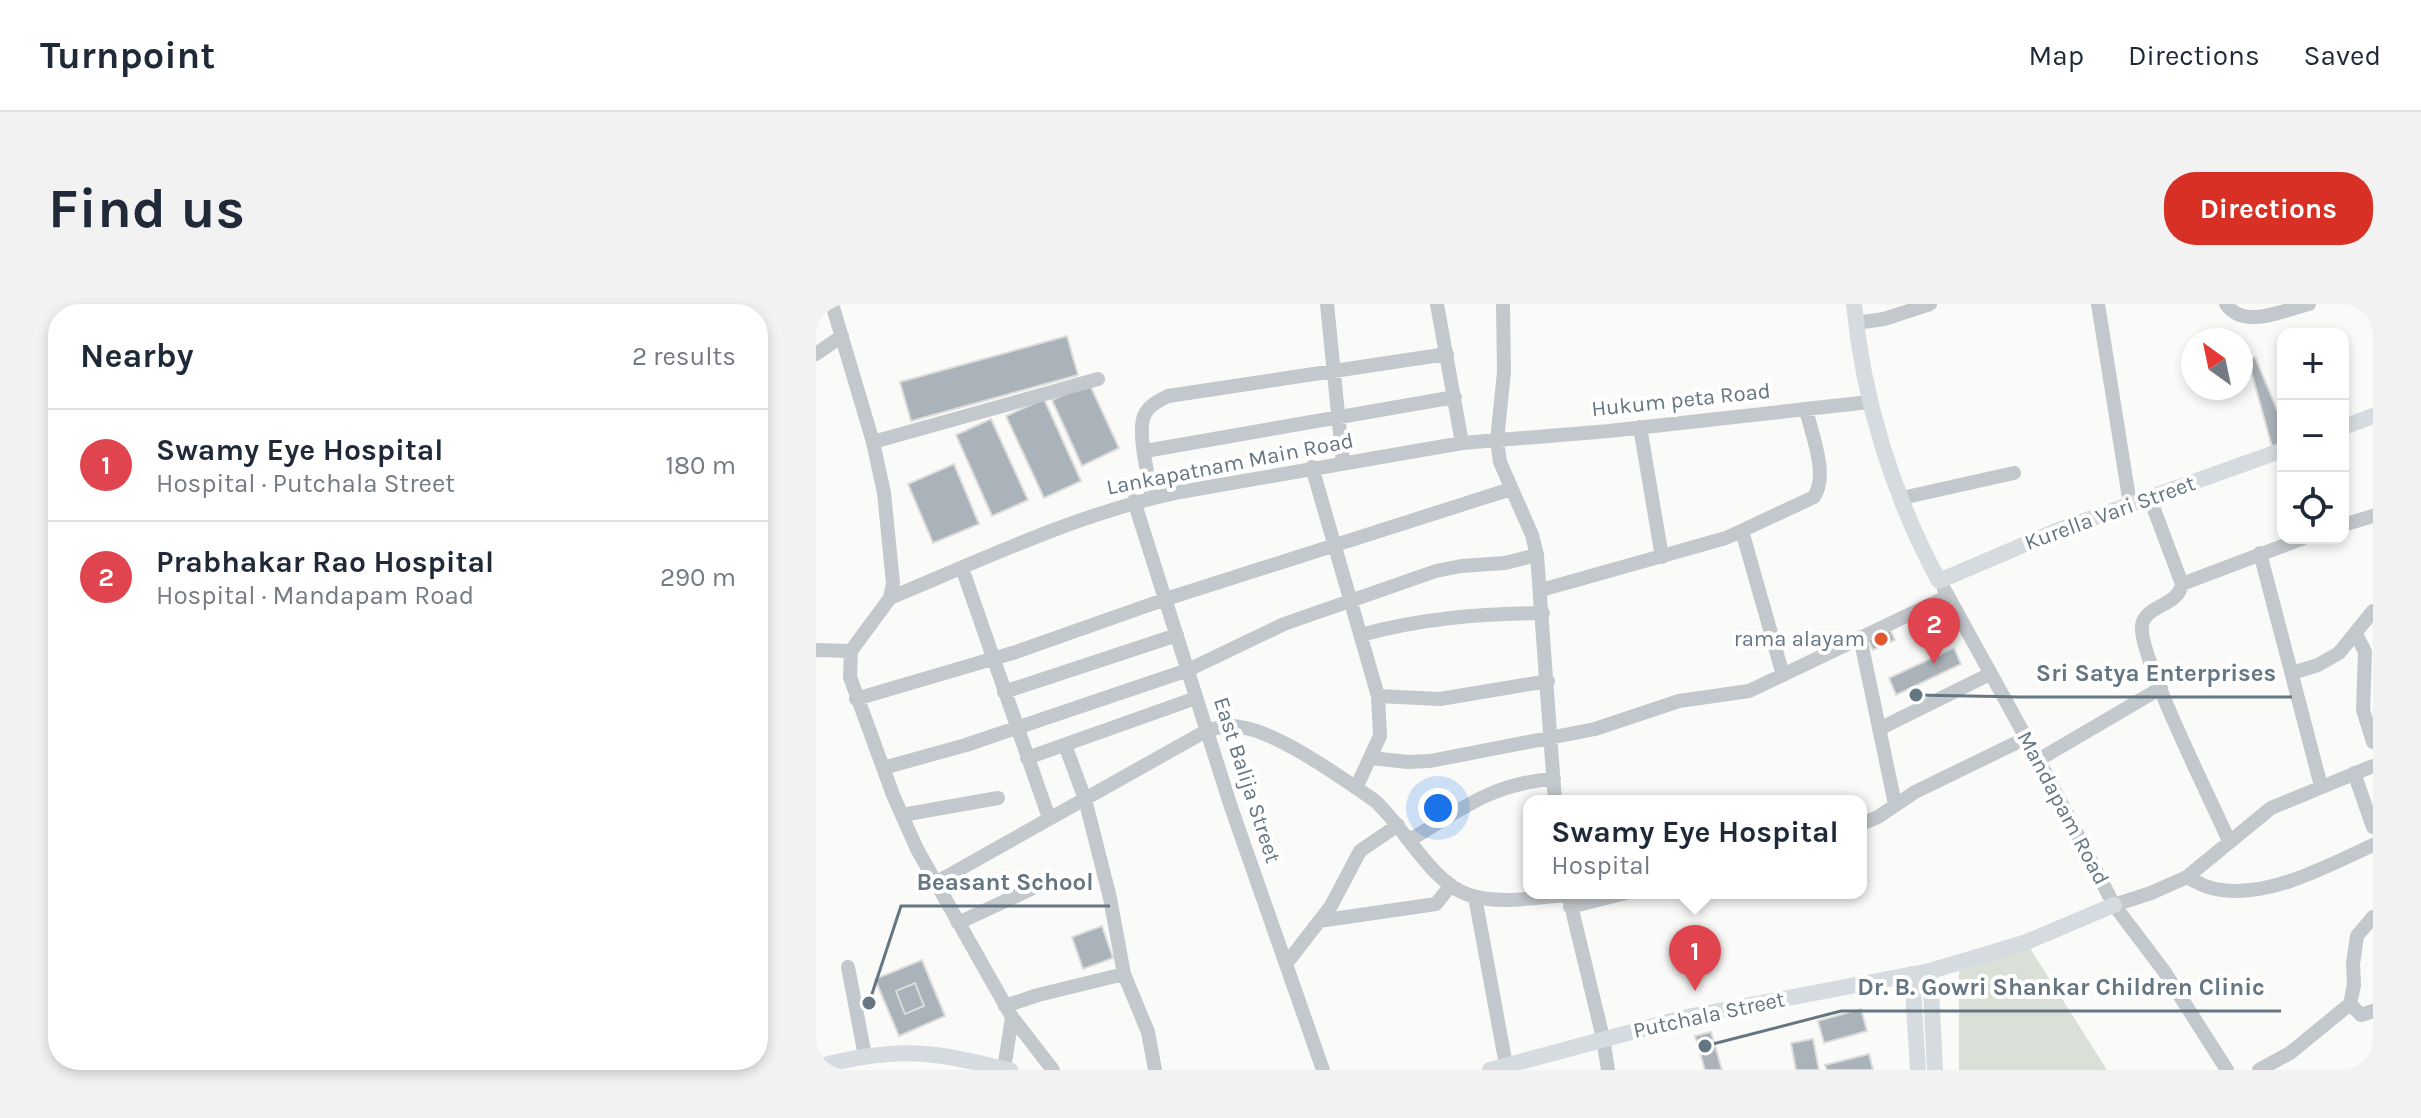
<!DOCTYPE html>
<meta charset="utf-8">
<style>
:root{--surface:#fff;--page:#f2f2f3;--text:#1f2937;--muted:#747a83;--line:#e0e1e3;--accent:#d93025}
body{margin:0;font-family:Karla,sans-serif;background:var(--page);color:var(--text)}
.controls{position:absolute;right:24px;top:24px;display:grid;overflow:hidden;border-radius:16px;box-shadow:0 4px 12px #0003}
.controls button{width:72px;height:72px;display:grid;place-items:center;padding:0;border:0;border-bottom:2px solid var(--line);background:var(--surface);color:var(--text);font:40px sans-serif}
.compass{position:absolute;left:1365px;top:24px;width:72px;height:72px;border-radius:50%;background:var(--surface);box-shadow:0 4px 12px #0003;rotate:327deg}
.you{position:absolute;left:622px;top:504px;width:28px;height:28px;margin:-20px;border:6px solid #fff;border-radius:50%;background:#1a73e8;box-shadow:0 0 0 12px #1a73e833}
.badge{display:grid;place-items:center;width:52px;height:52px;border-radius:50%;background:var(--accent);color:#fff;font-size:26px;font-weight:700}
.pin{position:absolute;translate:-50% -66px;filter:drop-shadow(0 2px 4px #0008)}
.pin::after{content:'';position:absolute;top:42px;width:28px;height:24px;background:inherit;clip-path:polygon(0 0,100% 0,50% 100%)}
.popup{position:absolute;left:707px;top:491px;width:344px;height:104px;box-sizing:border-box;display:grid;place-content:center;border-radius:16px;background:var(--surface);filter:drop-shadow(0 2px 6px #0005);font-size:26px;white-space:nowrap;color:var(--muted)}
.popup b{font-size:30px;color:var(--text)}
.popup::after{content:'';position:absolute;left:50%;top:100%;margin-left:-16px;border:16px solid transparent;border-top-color:var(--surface)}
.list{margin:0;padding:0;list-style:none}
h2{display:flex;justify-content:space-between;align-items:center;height:104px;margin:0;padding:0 32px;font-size:34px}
h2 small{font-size:26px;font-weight:400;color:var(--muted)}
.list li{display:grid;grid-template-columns:52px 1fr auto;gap:24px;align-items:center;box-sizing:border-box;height:112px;padding:0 32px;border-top:2px solid var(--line)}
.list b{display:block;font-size:30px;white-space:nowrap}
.list p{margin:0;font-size:26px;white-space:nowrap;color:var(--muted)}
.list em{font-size:26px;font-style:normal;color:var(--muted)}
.icon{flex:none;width:44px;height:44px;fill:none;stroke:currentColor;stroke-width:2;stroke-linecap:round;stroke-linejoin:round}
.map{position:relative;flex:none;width:1557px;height:766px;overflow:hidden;border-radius:32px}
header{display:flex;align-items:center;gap:48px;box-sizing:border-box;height:112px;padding:0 40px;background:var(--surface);border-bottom:2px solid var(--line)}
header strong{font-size:38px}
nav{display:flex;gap:44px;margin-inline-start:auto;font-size:28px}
.intro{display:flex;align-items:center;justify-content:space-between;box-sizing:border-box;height:192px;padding:0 48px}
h1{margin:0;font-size:56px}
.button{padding:20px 36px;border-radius:32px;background:var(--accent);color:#fff;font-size:28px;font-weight:700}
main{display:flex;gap:48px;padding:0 48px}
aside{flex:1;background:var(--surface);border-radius:32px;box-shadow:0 4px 12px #0003}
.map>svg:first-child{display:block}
.green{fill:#dadfd7}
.building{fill:#aab3b9;stroke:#dcdcda;stroke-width:2;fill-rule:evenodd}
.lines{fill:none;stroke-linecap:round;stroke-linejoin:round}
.minor{stroke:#c3c8cc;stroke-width:14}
.major{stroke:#d6dbdf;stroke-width:16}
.poi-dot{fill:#e4572e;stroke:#fff;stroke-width:3}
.labels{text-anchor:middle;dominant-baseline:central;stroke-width:8;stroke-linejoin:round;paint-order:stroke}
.street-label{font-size:22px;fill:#657683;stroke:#fff}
.poi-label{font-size:22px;fill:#657683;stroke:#fff;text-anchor:end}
.leader{fill:none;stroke:#657683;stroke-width:3}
.callout-dot{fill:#657683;stroke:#fff;stroke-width:3}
.callout-label{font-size:24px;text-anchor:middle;font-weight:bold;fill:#657683;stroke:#fff;stroke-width:8;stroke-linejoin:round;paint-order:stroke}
</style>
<header>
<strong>Turnpoint</strong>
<nav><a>Map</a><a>Directions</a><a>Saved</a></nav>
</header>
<div class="intro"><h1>Find us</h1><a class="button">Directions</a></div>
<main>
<aside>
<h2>Nearby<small>2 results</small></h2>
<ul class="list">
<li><span class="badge" style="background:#e0444e">1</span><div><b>Swamy Eye Hospital</b><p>Hospital · Putchala Street</p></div><em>180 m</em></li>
<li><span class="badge" style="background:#e0444e">2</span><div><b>Prabhakar Rao Hospital</b><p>Hospital · Mandapam Road</p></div><em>290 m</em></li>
</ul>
</aside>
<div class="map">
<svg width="1557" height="766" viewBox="0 0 1557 766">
<rect width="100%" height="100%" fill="#fafaf8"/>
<path class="green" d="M1214 644 1291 766H1143V667Z"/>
<path class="building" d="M251 32 262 71 95 117 84 78Z
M1439 53 1467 120V141L1457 146 1432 56Z
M273 79 303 144 266 162 236 96Z
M228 95 265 177 228 194 190 112Z
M175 115 212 196 176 212 140 131Z
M138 160 163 220 117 239 92 180Z
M1073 324 1079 336 1057 346 1051 334Z
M1138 344 1145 360 1080 391 1073 374Z
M286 622 297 654 267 665 256 633Z
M106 656 129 712 83 732 59 675ZM99 679 108 702 89 710 80 687Z
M99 679 108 702 89 710 80 687Z
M1045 705 1051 727 1008 739 1002 717Z
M895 728 906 766H889L879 732Z
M997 735 1003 766H980L975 739Z
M1053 750 1057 766H1011L1009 761Z"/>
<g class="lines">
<path class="minor" d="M16 0 57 138 68 189 77 279 74 294 35 347 34 373 77 491 101 545 196 713 237 766
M511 0 527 159
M621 0 646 139
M687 0 688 68 681 136 684 158 716 231 721 251 739 497
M1282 0 1314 200
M1410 0C1427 26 1468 6 1493 0
M1040 19 1068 15 1114 0
M0 50 26 32
M824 123 846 253
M57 138 282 75
M329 147 639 93
M496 163 562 392 564 432 540 484
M1333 192 1366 280C1362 303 1328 301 1326 322 1322 351 1397 500 1413 537
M336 194C333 174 321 130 328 112 332 102 342 97 352 92L631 50
M1086 194 1198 169
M318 197 415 503 507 766
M1527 221 1557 212
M926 227 967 371
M1444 249 1505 482
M146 264 233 514
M1366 280 1488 234
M1128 285 1229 468 1298 601 1348 667 1411 766
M725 286 910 234 998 193C1013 170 995 129 990 105
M74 294C170 254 263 209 364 188L646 139 793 127 1053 98
M1540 330 1549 348 1547 406 1557 438
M545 331C606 314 663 310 727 309
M1044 333 1079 500
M0 346 35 347
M1476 369 1502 361 1523 349 1557 307
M188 388 361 331
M562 392 624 395 732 377
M40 395 200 348 350 295 695 185
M1063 425 1174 370
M249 441 269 495 294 594 308 670 332 728 339 766
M211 454 380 394
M555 454 592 458 614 457 779 425 863 397 933 387 1132 292
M1222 456 1345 384
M67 464 150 441 372 366 468 320 620 267 645 262 689 259 721 251
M1538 469 1557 523
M86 511 182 494
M1045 520 1062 513 1099 488 1210 434
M594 536C645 505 677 479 738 475
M1371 573C1382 579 1393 585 1406 586 1456 593 1513 561 1557 541
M119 579 390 427C398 425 406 422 415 422 455 422 524 473 558 496 587 521 616 580 653 591 684 601 721 593 752 591
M752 589 787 734 792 766
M659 593 690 761
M1298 601 1335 589 1371 573 1455 504 1557 462
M754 603 810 589
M503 617 620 600 635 581
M142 619 230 578
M470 660 515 602 544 547 582 521
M32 663 49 752
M1534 700 1545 711 1557 707
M189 702 222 691 308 670
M188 765 196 713
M1443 766 1474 749 1534 700 1538 681 1537 660 1541 632 1557 613"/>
<path class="major" d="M1038 0C1047 96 1077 192 1123 277L1240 227 1467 146
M1527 123 1557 112
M1114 667 1119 766
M1096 670 1102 766
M0 763C39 753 79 746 119 751 145 754 169 761 194 766
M674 766 871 713 1114 667 1208 639 1298 601"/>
</g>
<circle class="poi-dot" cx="1065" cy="335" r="8"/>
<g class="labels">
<g class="street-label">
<text transform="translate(865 96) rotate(-6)">Hukum peta Road</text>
<text transform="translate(414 160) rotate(-11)">Lankapatnam Main Road</text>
<text transform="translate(1294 209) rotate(-20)">Kurella Vari Street</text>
<text transform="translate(431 476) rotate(72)">East Balija Street</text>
<text transform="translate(1247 504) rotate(62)">Mandapam Road</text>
<text transform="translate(893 711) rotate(-12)">Putchala Street</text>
</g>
<g class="poi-label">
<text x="1049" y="335">rama alayam</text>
</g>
</g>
<path class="leader" d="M1100 391L1204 393H1476M53 699L85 602H294M889 742L1025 707H1465"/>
<g class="callout-dot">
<circle cx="1100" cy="391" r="8"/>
<circle cx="53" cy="699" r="8"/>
<circle cx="889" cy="742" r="8"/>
</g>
<g class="callout-label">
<text x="1340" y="377">Sri Satya Enterprises</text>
<text x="189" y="586">Beasant School</text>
<text x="1245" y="691">Dr. B. Gowri Shankar Children Clinic</text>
</g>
</svg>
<div class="controls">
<button>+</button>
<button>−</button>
<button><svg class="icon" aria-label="locate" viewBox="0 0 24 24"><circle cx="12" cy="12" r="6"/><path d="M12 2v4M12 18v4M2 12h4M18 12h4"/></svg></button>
</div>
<svg class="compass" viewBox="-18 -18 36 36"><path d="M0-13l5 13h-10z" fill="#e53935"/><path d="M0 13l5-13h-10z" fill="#747a83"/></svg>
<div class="you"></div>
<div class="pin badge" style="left:879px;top:687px;background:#e0444e">1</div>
<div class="popup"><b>Swamy Eye Hospital</b>Hospital</div>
<div class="pin badge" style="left:1118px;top:360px;background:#e0444e">2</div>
</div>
</main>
